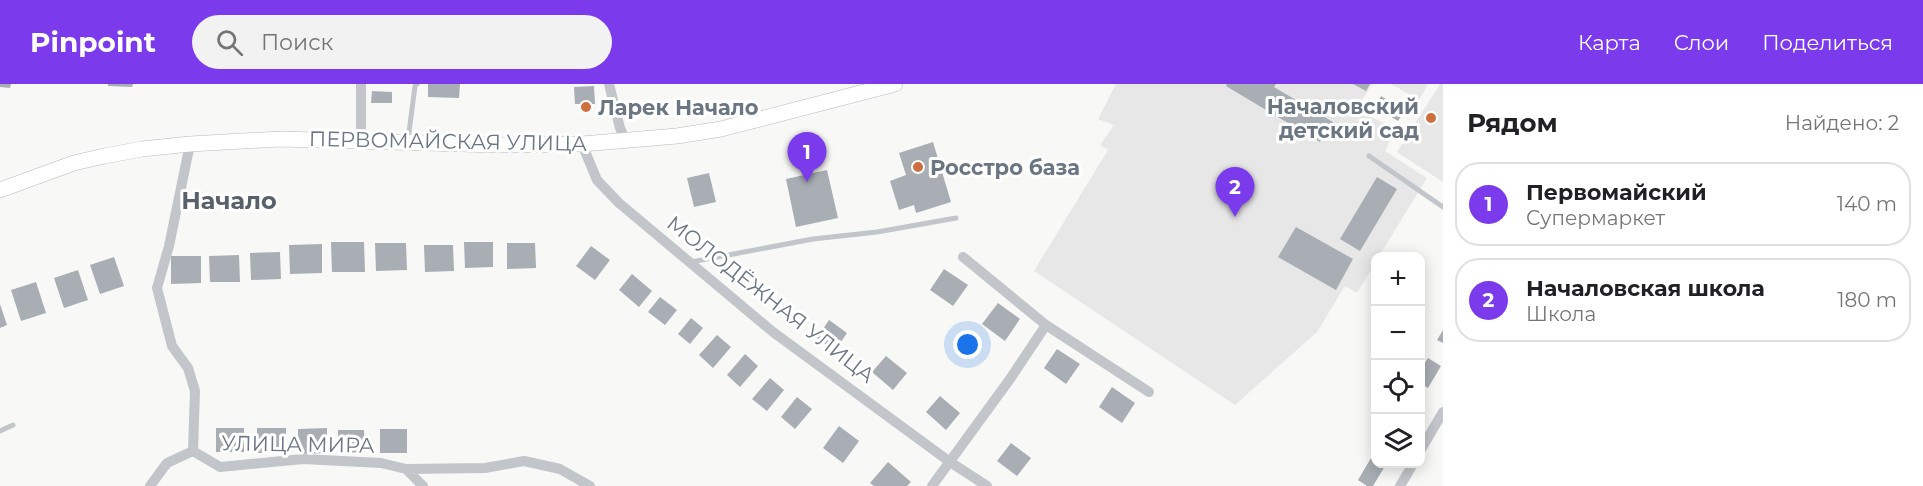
<!DOCTYPE html>
<html lang="ru">
<meta charset="utf-8">
<style>
:root{--surface:#fff;--page:#f2f2f2;--text:#202124;--muted:#757577;--line:#e0e0e0;--accent:#7c3aed}
body{margin:0;font-family:Montserrat,sans-serif;background:var(--page);color:var(--text)}
.controls{position:absolute;right:18px;bottom:18px;display:grid;overflow:hidden;border-radius:12px;box-shadow:0 3px 15px #0003}
.controls button{width:54px;height:54px;display:grid;place-items:center;padding:0;border:0;border-bottom:2px solid var(--line);background:var(--surface);color:var(--text);font:30px sans-serif}
.you{position:absolute;left:968px;top:261px;width:21px;height:21px;margin:-15px;border:4px solid #fff;border-radius:50%;background:#1a73e8;box-shadow:0 0 0 9px #1a73e833}
.badge{display:grid;place-items:center;width:39px;height:39px;border-radius:50%;background:var(--accent);color:#fff;font-size:20px;font-weight:700}
.pin{position:absolute;translate:-50% -50px;filter:drop-shadow(0 2px 3px #0008)}
.pin::after{content:'';position:absolute;top:32px;width:21px;height:18px;background:inherit;clip-path:polygon(0 0,100% 0,50% 100%)}
.list{margin:0;padding:0;list-style:none}
h2{display:flex;justify-content:space-between;align-items:center;height:78px;margin:0;padding:0 24px;font-size:26px}
h2 small{font-size:20px;font-weight:400;color:var(--muted)}
.list li{display:grid;grid-template-columns:39px 1fr auto;gap:18px;align-items:center;box-sizing:border-box;height:84px;margin:0 12px 12px;padding:0 12px;border:2px solid var(--line);border-radius:24px}
.list b{display:block;font-size:22px;white-space:nowrap}
.list p{margin:0;font-size:20px;white-space:nowrap;color:var(--muted)}
.list em{font-size:20px;font-style:normal;color:var(--muted)}
.icon{flex:none;width:33px;height:33px;fill:none;stroke:currentColor;stroke-width:2;stroke-linecap:round;stroke-linejoin:round}
.map{position:relative;flex:none;width:1443px;height:402px;overflow:hidden}
header{display:flex;align-items:center;gap:36px;box-sizing:border-box;height:84px;padding:0 30px;background:var(--accent);color:#fff}
header strong{font-size:28px}
nav{display:flex;gap:33px;margin-inline-start:auto;font-size:21px}
.search{width:420px;height:54px;background:var(--page);display:flex;align-items:center;gap:15px;box-sizing:border-box;padding:0 21px;border-radius:33px;color:var(--muted);font-size:22px}
main{display:flex}
aside{flex:1;background:var(--surface)}
.map>svg:first-child{display:block}
.built{fill:#e6e7e6}
.building{fill:#a8aeb4}
.lines{fill:none;stroke-linecap:round;stroke-linejoin:round}
.primary-casing{stroke:#b6b9bd;stroke-width:16}
.lane{stroke:#c2c5c9;stroke-width:5}
.street{stroke:#c2c5c9;stroke-width:10}
.primary{stroke:#fff;stroke-width:15}
.poi-dot{fill:#cf6f3e;stroke:#fff;stroke-width:2}
.labels{text-anchor:middle;dominant-baseline:central;stroke-width:6;stroke-linejoin:round;paint-order:stroke}
.poi-label{font-size:21px;font-weight:bold;fill:#6b7683;stroke:#fff;text-anchor:start}
.street-label{font-size:21px;fill:#6b7683;stroke:#fff}
.quarter-label{font-size:24px;font-weight:bold;fill:#586069;stroke:#fff}
</style>
<header>
<strong>Pinpoint</strong>
<div class="search"><svg class="icon" aria-label="search" viewBox="0 0 24 24"><circle cx="10" cy="10" r="6"/><path d="M15 15l6 6"/></svg>Поиск</div>
<nav><a>Карта</a><a>Слои</a><a>Поделиться</a></nav>
</header>
<main>
<div class="map">
<svg width="1443" height="402" viewBox="0 0 1443 402">
<rect width="100%" height="100%" fill="#f8f8f6"/>
<path class="built" d="M1116 0H1372L1356 26 1395 44 1385 67 1427 94 1379 172H1376L1375 179 1357 209 1345 202 1317 248 1235 321 1034 187 1108 66 1100 61 1114 41 1098 35Z
M1391 0H1428L1419 16Z
M1440 0H1443V98L1397 68Z"/>
<path class="building" d="M0 0H11L10 4 0 3Z
M108 0H133L132 3 108 2Z
M428 0H460L459 14 428 13Z
M1227 0H1276L1274 3 1333 38 1320 58 1226 2Z
M1353 0H1370L1366 7Z
M594 2 595 20H575L574 3Z
M372 7 392 8V19H371Z
M1381 12 1405 26 1398 37 1375 23Z
M933 58 951 118 916 129 914 121 899 126 890 97 906 91 899 69Z
M827 86 838 134 796 143 786 95Z
M709 89 716 118 694 123 687 94Z
M1377 93 1397 105 1360 167 1340 155Z
M1296 143 1353 175 1336 206 1278 173Z
M331 158H364L365 188H332Z
M464 158H493V183L465 184Z
M375 159H406L407 186 376 187Z
M507 159H535L536 184 507 185Z
M322 160V189L290 190 289 161Z
M424 161H453L454 187 425 188Z
M591 162 610 176 595 196 576 182Z
M280 168 281 195 251 196 250 169Z
M239 171 240 198H210L209 172Z
M171 172H201V199L171 200Z
M114 173 124 202 100 210 90 181Z
M944 185 968 201 953 222 930 206Z
M78 186 88 216 64 224 54 194Z
M632 190 652 207 639 223 619 206Z
M36 198 46 229 21 237 11 206Z
M660 213 677 226 665 241 648 228Z
M998 219 1020 235 1005 257 982 240Z
M0 220 7 241 0 244Z
M691 234 703 244 690 260 678 250Z
M829 236 847 249 835 267 817 254Z
M1443 246V259L1437 256Z
M717 251 731 263 713 284 699 271Z
M1057 265 1080 280 1066 300 1044 284Z
M745 270 758 282 740 303 727 291Z
M886 272 907 289 893 306 872 288Z
M1428 274 1441 282 1428 304 1420 299V286Z
M770 294 784 306 767 327 752 315Z
M1112 303 1135 319 1122 339 1099 323Z
M940 312 960 329 946 346 926 328Z
M797 313 812 325 795 345 781 333Z
M839 342 859 357 843 379 823 364Z
M216 344H244V368H216Z
M257 344H286V369H257Z
M327 344V369L298 370V345Z
M380 345H407V369H380Z
M338 346H364L365 368 338 369Z
M1011 359 1031 374 1017 392 997 377Z
M1371 374 1376 376V380L1385 382 1373 402H1367L1358 396Z
M888 378 911 398 907 402H874L870 399Z"/>
<g class="lines">
<g class="primary-casing">
<path id="primary" d="M0 106 74 79 104 72 142 65 190 60 280 55 498 61 582 60 677 52 721 45 895 0"/>
</g>
<path class="lane" d="M408 56 415 2 417 0
M1369 72 1443 123
M691 178 813 155 877 148 956 134
M0 347 13 341"/>
<path class="street" d="M609 0 620 44 626 57
M361 56V0
M190 60 169 162 157 204 172 262 188 284 195 307 193 367
M582 60 597 96 619 119 773 248 950 378 987 402
M963 173 1046 241 1149 308
M193 367 220 383 303 375 381 379 406 385 485 384 524 377 560 385 590 402
M1420 367 1443 328
M406 385 423 402
M150 402 167 379 193 367
M932 402 1010 295 1046 241
M1400 402 1413 380"/>
<use href="#primary" class="primary"/>
</g>
<g class="poi-dot">
<circle cx="586" cy="23" r="6"/>
<circle cx="1431" cy="34" r="6"/>
<circle cx="918" cy="83" r="6"/>
</g>
<g class="labels">
<g class="poi-label">
<text x="1419" y="22" text-anchor="end">Началовский<tspan x="1419" dy="24">детский сад</tspan></text>
<text x="598" y="23">Ларек Начало</text>
<text x="930" y="83">Росстро база</text>
</g>
<g class="street-label">
<text transform="translate(448 57) rotate(1)">ПЕРВОМАЙСКАЯ УЛИЦА</text>
<text transform="translate(771 215) rotate(38)">МОЛОДЁЖНАЯ УЛИЦА</text>
<text transform="translate(298 360) rotate(1)">УЛИЦА МИРА</text>
</g>
<g class="quarter-label">
<text x="229" y="116">Начало</text>
</g>
</g>
</svg>
<div class="controls">
<button>+</button>
<button>−</button>
<button><svg class="icon" aria-label="locate" viewBox="0 0 24 24"><circle cx="12" cy="12" r="6"/><path d="M12 2v4M12 18v4M2 12h4M18 12h4"/></svg></button>
<button><svg class="icon" aria-label="layers" viewBox="0 0 24 24"><path d="M12 4l9 5-9 5-9-5zM3 14l9 5 9-5"/></svg></button>
</div>
<div class="you"></div>
<div class="pin badge" style="left:807px;top:98px">1</div>
<div class="pin badge" style="left:1235px;top:133px">2</div>
</div>
<aside>
<h2>Рядом<small>Найдено: 2</small></h2>
<ul class="list">
<li><span class="badge">1</span><div><b>Первомайский</b><p>Супермаркет</p></div><em>140 m</em></li>
<li><span class="badge">2</span><div><b>Началовская школа</b><p>Школа</p></div><em>180 m</em></li>
</ul>
</aside>
</main>
